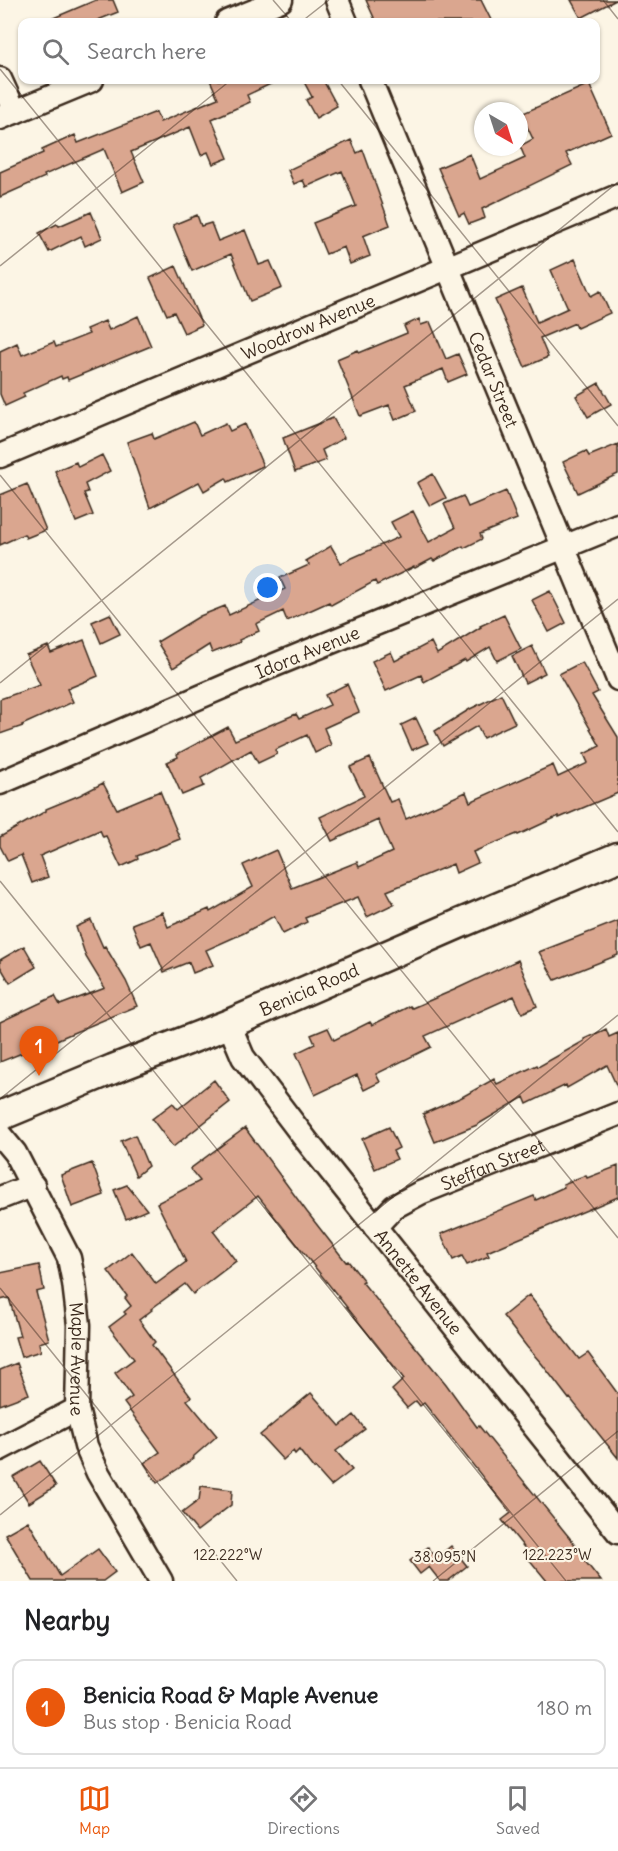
<!DOCTYPE html>
<meta charset="utf-8">
<style>
:root{--surface:#fff;--page:#f6f6f6;--text:#202124;--muted:#757577;--line:#e0e0e0;--accent:#ea580c}
body{margin:0;font-family:Delius,sans-serif;background:var(--page);color:var(--text)}
.compass{position:absolute;left:474px;top:102px;width:54px;height:54px;border-radius:50%;background:var(--surface);box-shadow:0 2px 4px #0004;rotate:141deg}
.you{position:absolute;left:268px;top:588px;width:21px;height:21px;margin:-15px;border:4px solid #fff;border-radius:50%;background:#1a73e8;box-shadow:0 0 0 9px #1a73e833}
.badge{display:grid;place-items:center;width:39px;height:39px;border-radius:50%;background:var(--accent);color:#fff;font-size:20px;font-weight:700}
.pin{position:absolute;translate:-50% -50px;filter:drop-shadow(0 2px 3px #0008)}
.pin::after{content:'';position:absolute;top:32px;width:21px;height:18px;background:inherit;clip-path:polygon(0 0,100% 0,50% 100%)}
.list{margin:0;padding:0;list-style:none}
h2{display:flex;justify-content:space-between;align-items:center;height:78px;margin:0;padding:0 24px;font-size:26px}
h2 small{font-size:20px;font-weight:400;color:var(--muted)}
.list li{display:grid;grid-template-columns:39px 1fr auto;gap:18px;align-items:center;box-sizing:border-box;height:96px;margin:0 12px 12px;padding:0 12px;border:2px solid var(--line);border-radius:12px}
.list b{display:block;font-size:22px;white-space:nowrap}
.list p{margin:0;font-size:20px;white-space:nowrap;color:var(--muted)}
.list em{font-size:20px;font-style:normal;color:var(--muted)}
.icon{flex:none;width:33px;height:33px;fill:none;stroke:currentColor;stroke-width:2;stroke-linecap:round;stroke-linejoin:round}
.map{position:relative;flex:none;width:618px;height:1581px;overflow:hidden}
.search{position:absolute;background:var(--surface);box-shadow:0 2px 4px #0004;left:18px;right:18px;top:18px;height:66px;display:flex;align-items:center;gap:15px;box-sizing:border-box;padding:0 21px;border-radius:12px;color:var(--muted);font-size:22px}
.sheet{height:186px;background:var(--surface)}
nav{display:flex;justify-content:space-around;align-items:center;box-sizing:border-box;height:84px;border-top:2px solid var(--line);background:var(--surface);font-size:16px;color:var(--muted)}
nav a{display:grid;justify-items:center;gap:3px}
nav .on{color:var(--accent)}
.map>svg:first-child{display:block}
.building{fill:#daa68f;stroke:#3b2a1e;stroke-width:1.5}
.lines{fill:none;stroke-linecap:round;stroke-linejoin:round}
.minor-casing{stroke:#3b2a1e;stroke-width:27}
.major-casing{stroke:#3b2a1e;stroke-width:33}
.minor{stroke:#fcf5e5;stroke-width:22}
.major{stroke:#fcf5e5;stroke-width:28}
.ticks{fill:none;stroke:#3b2a1e;stroke-width:1.5;stroke-opacity:0.45}
.labels{text-anchor:middle;dominant-baseline:central;stroke-width:4.5;stroke-linejoin:round;paint-order:stroke}
.street-label{font-size:18px;fill:#3b2a1e;stroke:#fcf5e5}
.ticks-label{font-size:15px;text-anchor:middle;fill:#3b2a1e;stroke:#fcf5e5;stroke-width:4.5;stroke-linejoin:round;paint-order:stroke}
</style>
<div class="map">
<svg width="618" height="1581" viewBox="0 0 618 1581">
<rect width="100%" height="100%" fill="#fcf5e5"/>
<filter id="ink" filterUnits="userSpaceOnUse"><feTurbulence type="fractalNoise" baseFrequency=".0167" numOctaves="2"/><feDisplacementMap in="SourceGraphic" scale="12" xChannelSelector="R" yChannelSelector="G"/><feConvolveMatrix kernelMatrix="1 2 1 2 8 2 1 2 1" color-interpolation-filters="sRGB"/></filter>
<g filter="url(#ink)">
<path class="building" d="M96 0H113L118 12 93 22H44Z
M366 0H481L492 22H376Z
M571 0H616L581 18Z
M210 80H279L247 95 250 102 212 119 228 158 213 164 208 152 201 155 190 127 131 152 144 182 122 192 104 149 44 175 45 177 0 197V172L43 153 42 150 75 135 78 143 156 112 160 122 218 98Z
M303 80H323L337 106 316 118 306 100 312 97Z
M589 84 611 133 566 153 572 165 482 209 485 218 469 224 464 213 459 216 438 168 470 154 480 179 525 158 520 146 533 139 521 114Z
M351 140 357 153 363 150 390 225 363 236 370 256 350 264 344 247 326 254 313 223 356 206 342 171 306 187 303 180 294 184 288 170Z
M91 212 102 238 85 246 81 236 49 252 39 233 57 224 59 226Z
M197 215 201 226 211 223 218 241 245 230 259 265 270 261 282 288 250 301 231 254 192 271 173 225Z
M575 259 591 296 600 291 610 313 577 328 575 323 540 338 548 357 525 367 495 300 522 288 537 322 568 308 551 270Z
M176 266 202 325 184 333 174 312 167 315 150 278Z
M138 316 151 346 68 380 67 377 62 379 61 376 23 393 25 397 5 406 0 394V351L17 343 22 355 54 342 56 347 89 334 86 329 105 321 109 330Z
M419 319 421 325 430 322 446 359 458 354 467 374 448 382 443 369 405 385 416 411 395 420 389 405 360 416 337 359 358 350 359 353 407 333 404 326Z
M599 383 611 404 588 417 576 396Z
M333 418 344 438 322 450 326 460 295 472 283 438Z
M194 422 200 435 226 423 230 431 245 424 263 466 228 482 226 478 204 491 199 482 150 508 127 442 152 433 154 439Z
M618 444V474L578 493 563 462 586 451 589 456Z
M102 455 110 471 85 484 88 492 84 493 93 515 76 522 55 471 76 462 78 467Z
M433 474 446 498 430 506 417 483Z
M27 484 46 530 26 538 24 534 0 545V495Z
M506 491 517 519 480 534 482 539 464 548 463 546 434 561 432 559 415 568 414 567 377 585 375 581 331 605 329 602 287 621 283 611 256 624 259 631 239 640 240 642 212 653 209 645 173 668 157 642 200 616 225 606 229 615 285 589 280 578 309 565 306 561 331 546 341 563 399 537 391 522 413 511 429 542 455 528 444 504 463 496 468 507Z
M550 591 566 623 549 632 532 600Z
M110 614 120 634 101 643 92 622Z
M504 615 521 649 497 661 490 647 466 662 465 660 424 682 421 675 386 691 372 661 391 652 395 661 431 642 437 654 481 627 480 626Z
M84 640 98 676 67 689 73 702 22 725 23 726 0 734V699L40 685 26 655 48 646 51 653Z
M532 646 545 673 525 683 512 656Z
M582 662 598 692 592 695 618 737V793L559 818V816L518 835 517 834 473 852 478 863 456 873 453 864 387 891 394 904 367 917 358 897 305 918 307 922 283 934 274 916 244 933 206 950 213 965 193 973 189 962 164 972 151 942 141 946 132 924 162 912 168 927 209 909 210 912 253 887 243 865 276 850 292 888 357 862 359 867 392 852 378 820 332 841 320 817 364 796 350 767 370 758 390 802 398 799 406 819 466 792 470 802 553 765 558 777 588 763 584 754 600 746 559 674Z
M347 684 359 712 324 728 331 745 315 753 307 735 275 750 277 754 258 763 251 750 201 778 204 786 182 795 167 762 178 757 177 754 228 727 235 740 296 714 299 719 330 705 325 695Z
M501 694 515 723 483 738 477 726 443 746 435 731 470 709Z
M416 718 428 743 412 750 401 725Z
M103 783 117 809 160 791 180 839 137 856 138 859 121 867 106 836 103 837 100 830 40 856 48 877 32 883 21 855 8 861 0 846V837L46 811V809L80 795Z
M91 920 103 947 105 946 126 981 137 1006 61 1038 39 1049 37 1047 0 1062V1022L55 996 60 1005 105 988 86 957 76 927Z
M618 921V955L555 980 539 952Z
M24 946 36 967 10 983 0 966V960Z
M518 960 537 1006 522 1013 514 996 425 1036 431 1047 376 1074 380 1082 364 1090 357 1075 315 1095 296 1053 315 1044 311 1035 328 1028 334 1040 370 1022 372 1025 410 1006 412 1008 454 990Z
M606 1029 609 1037 618 1033V1089L607 1065 567 1088 566 1085 527 1104 524 1097 477 1125 435 1142 423 1114 462 1097 494 1079 497 1084 537 1065 538 1067 584 1041V1039Z
M214 1080 230 1102 173 1147 152 1119 173 1103 178 1109Z
M389 1127 399 1148 393 1151 397 1159 375 1169 362 1139Z
M245 1128 307 1212 346 1262 348 1261 364 1281 362 1282 446 1384 477 1427 479 1426 586 1558 584 1560 601 1581H547L528 1558 531 1556 502 1520 511 1513 424 1403 420 1406 416 1401 407 1408 392 1390 404 1379 401 1375 258 1196 213 1231 236 1261 193 1294 185 1284 151 1309 152 1310 139 1320 155 1342 152 1345 191 1397 187 1400 217 1436 193 1457 194 1458 157 1483 144 1463 160 1452 124 1403 132 1397 115 1373 134 1359 109 1327 126 1314 124 1312 131 1306 125 1298 127 1296 108 1271 132 1252 156 1284 186 1262 157 1203 200 1181 190 1169Z
M135 1135 148 1166 136 1176 121 1141Z
M92 1163 104 1195 72 1207 61 1175Z
M618 1166V1197L487 1252 489 1256 467 1265 462 1256 453 1260 441 1234 534 1196 536 1200 564 1187 563 1184 586 1175 587 1178Z
M127 1185 147 1210 126 1219 114 1190Z
M39 1265 44 1290 36 1292 49 1340 39 1343 41 1351 21 1357 15 1337 20 1336 9 1298 0 1300V1273Z
M529 1295 579 1359 588 1353 618 1394V1458L570 1398 569 1399 542 1364 527 1347 503 1316Z
M17 1363 29 1394 0 1405V1370Z
M311 1393 340 1426 354 1415 365 1429 336 1451 352 1470 331 1486 315 1468 314 1469 299 1450 295 1454 293 1451 283 1460 260 1435Z
M40 1461 56 1486 29 1503 13 1477Z
M201 1486 232 1490 231 1505 197 1531 182 1513 199 1500Z
M28 1521 60 1576 98 1549 115 1572 103 1581H33L5 1534Z
M451 1546 467 1566 448 1581H440L429 1567 420 1574 410 1561 428 1547 436 1558Z"/>
<g class="lines">
<g class="minor-casing">
<g id="minor">
<path d="M337 0 346 22"/>
<path d="M227 22 281 0"/>
<path d="M0 79 15 112"/>
<path id="s1" d="M370 80 618 679"/>
<path d="M0 118 92 80"/>
<path id="s2" d="M0 456 618 196"/>
<path id="s3" d="M0 783 265 669 618 525"/>
<path id="s4" d="M229 1024 243 1057 306 1140 618 1532"/>
<path id="s5" d="M0 1135 15 1153 69 1258 74 1283 79 1325 77 1409 86 1446 98 1473 161 1581"/>
<path d="M0 1198 33 1185"/>
<path id="s6" d="M375 1227 394 1207 420 1193 618 1114"/>
<path d="M0 1449 77 1409"/>
</g>
</g>
<g class="major-casing">
<g id="major">
<path id="s7" d="M0 1116 113 1069 229 1024 461 923 618 857"/>
</g>
</g>
<use href="#minor" class="minor"/>
<use href="#major" class="major"/>
</g>
</g>
<path class="ticks" d="M273 0 292 22M603 0 618 19M301 22 329 0M0 69 618 832M338 80 618 426M0 266 231 80M0 475 618 1238M0 683 618 182M0 881 566 1581M0 1099 618 599M0 1288 237 1581M0 1515 618 1015M433 1581 618 1431"/>
<g class="labels">
<g class="street-label">
<text stroke="none"><textPath href="#s2" startOffset="334">Woodrow Avenue</textPath></text>
<text stroke="none"><textPath href="#s1" startOffset="324">Cedar Street</textPath></text>
<text stroke="none"><textPath href="#s3" startOffset="334">Idora Avenue</textPath></text>
<text stroke="none"><textPath href="#s7" startOffset="334">Benicia Road</textPath></text>
<text stroke="none"><textPath href="#s6" startOffset="135">Steffan Street</textPath></text>
<text stroke="none"><textPath href="#s4" startOffset="321">Annette Avenue</textPath></text>
<text stroke="none"><textPath href="#s5" startOffset="243">Maple Avenue</textPath></text>
</g>
</g>
<g class="ticks-label">
<text x="228" y="1560">122.222°W</text>
<text x="557" y="1560">122.223°W</text>
<text x="445" y="1562">38.095°N</text>
</g>
</svg>
<svg class="compass" viewBox="-18 -18 36 36"><path d="M0-13l5 13h-10z" fill="#e53935"/><path d="M0 13l5-13h-10z" fill="#757577"/></svg>
<div class="you"></div>
<div class="pin badge" style="left:39px;top:1076px">1</div>
<div class="search"><svg class="icon" aria-label="search" viewBox="0 0 24 24"><circle cx="10" cy="10" r="6"/><path d="M15 15l6 6"/></svg>Search here</div>
</div>
<section class="sheet">
<h2>Nearby<small></small></h2>
<ul class="list">
<li><span class="badge">1</span><div><b>Benicia Road &amp; Maple Avenue</b><p>Bus stop · Benicia Road</p></div><em>180 m</em></li>
</ul>
</section>
<nav>
<a class="on"><svg class="icon" aria-label="map" viewBox="0 0 24 24"><path d="M3 6l6-2 6 2 6-2v14l-6 2-6-2-6 2zM9 4v14M15 6v14"/></svg>Map</a>
<a><svg class="icon" aria-label="directions" viewBox="0 0 24 24"><path d="M12 3l9 9-9 9-9-9zM9 14v-3h6M13 9l2 2-2 2"/></svg>Directions</a>
<a><svg class="icon" aria-label="saved" viewBox="0 0 24 24"><path d="M7 4h10v16l-5-4-5 4z"/></svg>Saved</a>
</nav>
